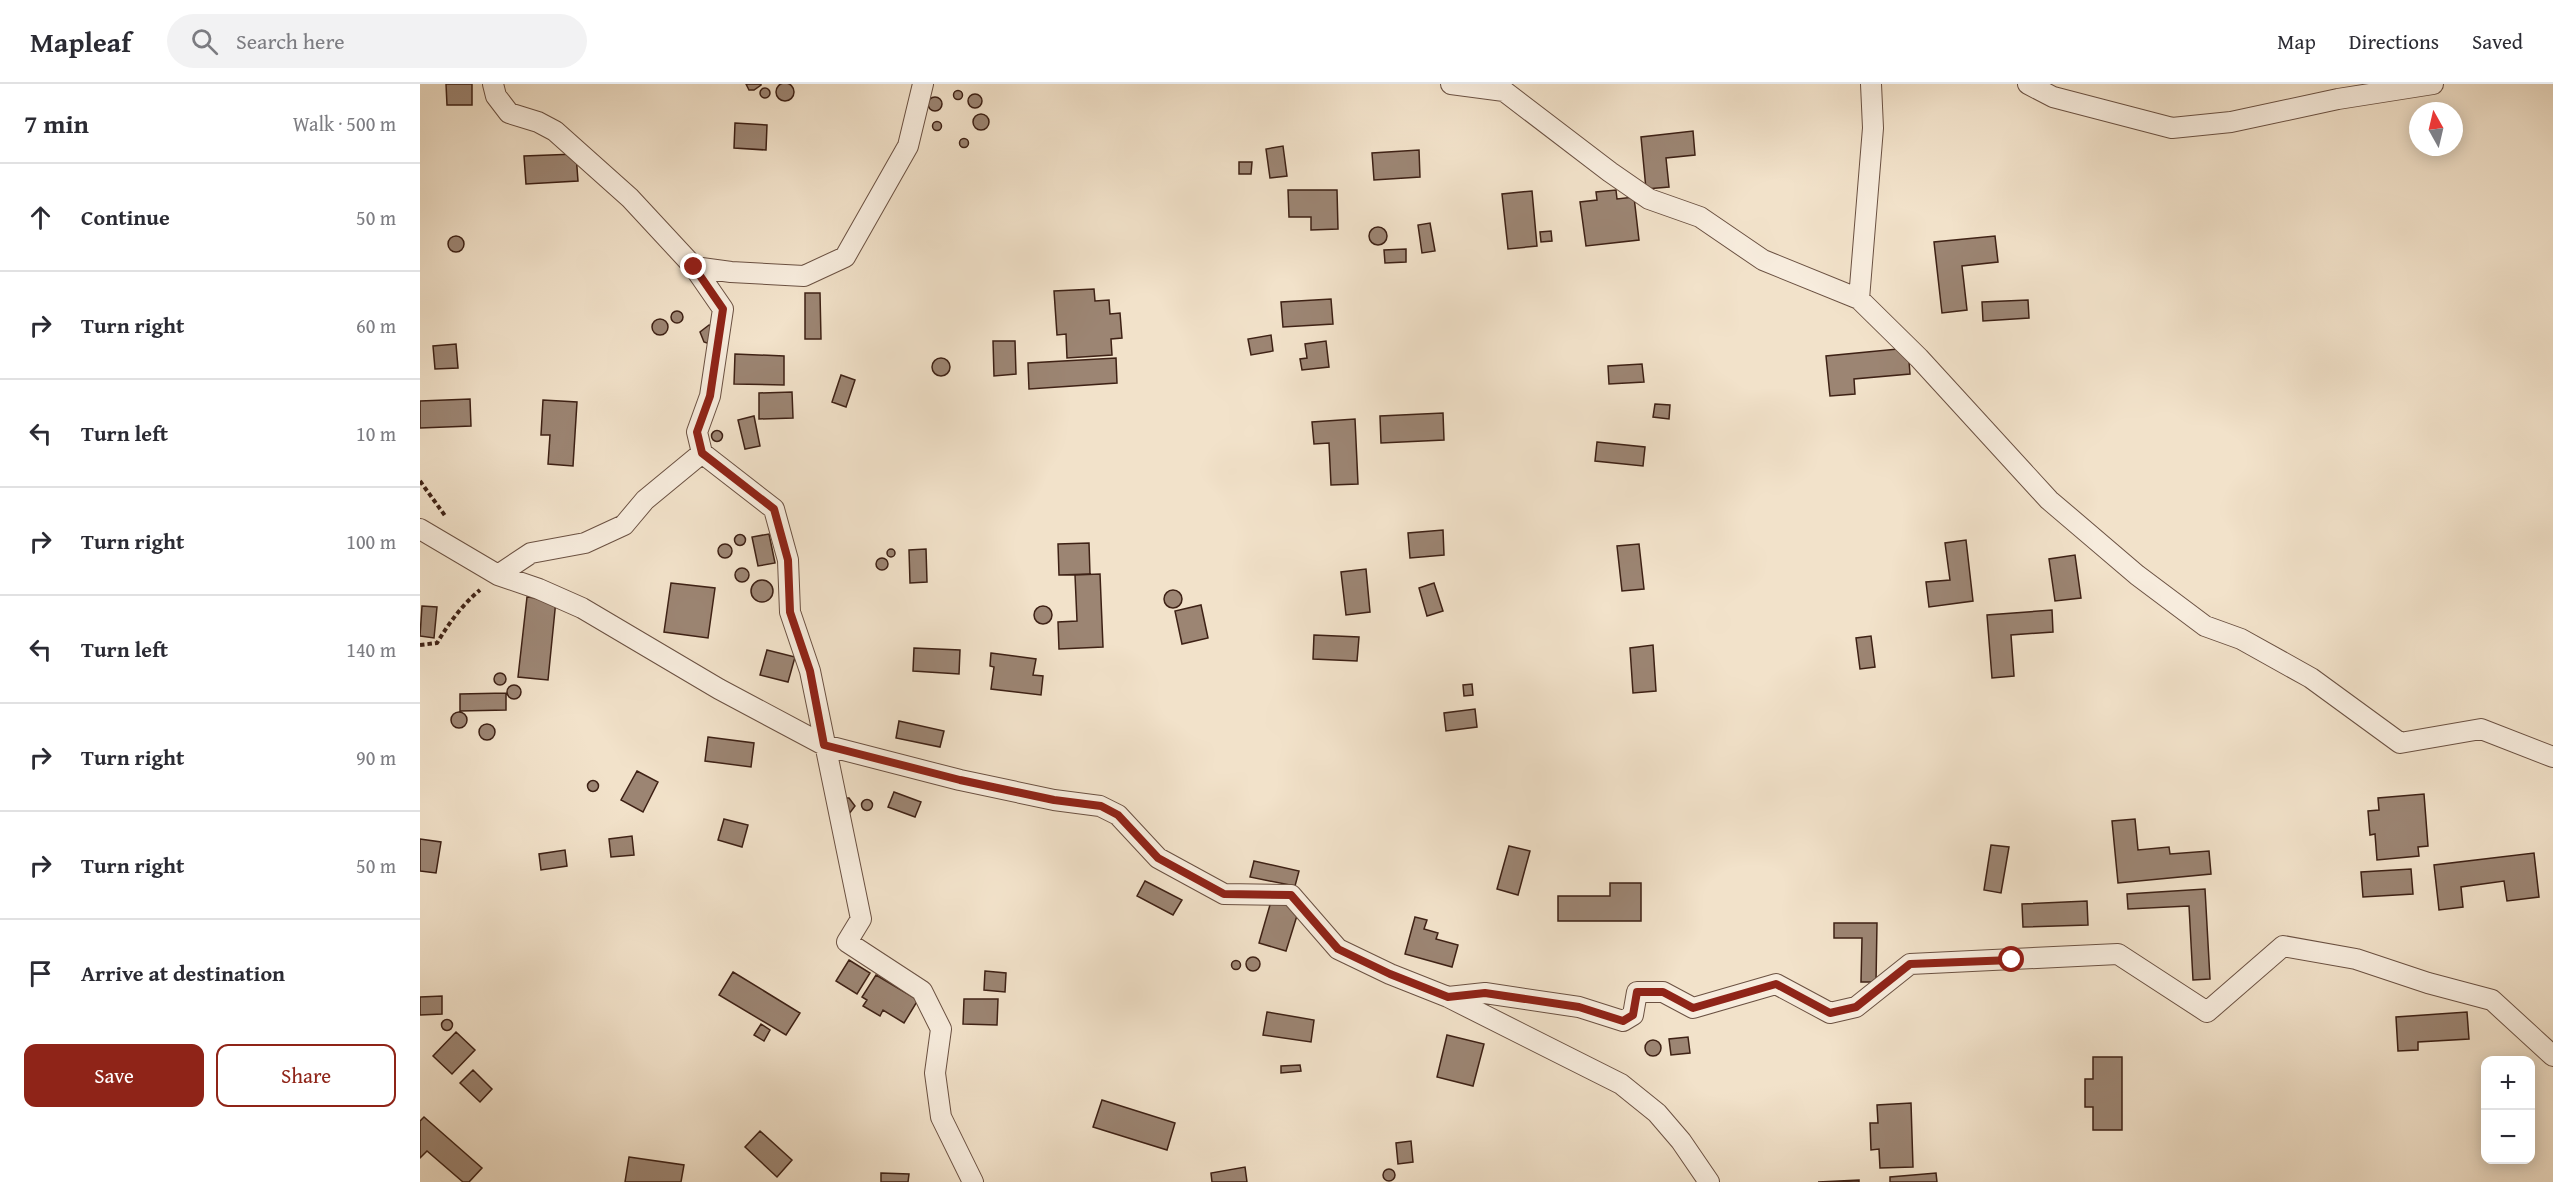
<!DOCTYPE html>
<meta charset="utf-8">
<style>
:root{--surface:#fff;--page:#f2f2f3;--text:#2b2b33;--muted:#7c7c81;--line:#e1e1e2;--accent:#8f2418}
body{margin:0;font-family:"Gentium Book Plus",serif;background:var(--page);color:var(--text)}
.controls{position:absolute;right:18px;bottom:18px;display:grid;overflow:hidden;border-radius:12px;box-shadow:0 3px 15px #0003}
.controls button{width:54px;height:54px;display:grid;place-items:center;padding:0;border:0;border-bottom:2px solid var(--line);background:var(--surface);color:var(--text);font:30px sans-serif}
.compass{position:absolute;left:1989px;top:18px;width:54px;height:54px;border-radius:50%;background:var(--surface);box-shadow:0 3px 15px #0003;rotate:352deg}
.stop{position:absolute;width:18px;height:18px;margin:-14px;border:4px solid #8f2418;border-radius:50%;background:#fff}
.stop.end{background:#8f2418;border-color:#fff;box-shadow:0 2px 6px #0008}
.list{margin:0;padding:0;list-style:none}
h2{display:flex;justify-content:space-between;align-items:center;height:78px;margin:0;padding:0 24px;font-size:26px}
h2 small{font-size:20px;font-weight:400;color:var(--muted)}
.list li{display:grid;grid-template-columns:39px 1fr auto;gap:18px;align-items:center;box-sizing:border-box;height:108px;padding:0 24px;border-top:2px solid var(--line)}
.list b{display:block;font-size:22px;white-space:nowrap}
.list em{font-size:20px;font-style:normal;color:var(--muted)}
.actions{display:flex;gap:12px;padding:18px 24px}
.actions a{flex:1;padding:14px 0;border:2px solid var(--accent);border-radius:12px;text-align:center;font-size:21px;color:var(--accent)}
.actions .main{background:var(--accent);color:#fff}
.icon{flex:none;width:33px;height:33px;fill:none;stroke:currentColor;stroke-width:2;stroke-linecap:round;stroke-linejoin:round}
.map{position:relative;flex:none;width:2133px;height:1098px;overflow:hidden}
header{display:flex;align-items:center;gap:36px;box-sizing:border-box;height:84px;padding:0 30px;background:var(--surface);border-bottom:2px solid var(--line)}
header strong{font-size:28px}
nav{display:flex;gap:33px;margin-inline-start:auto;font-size:21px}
.search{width:420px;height:54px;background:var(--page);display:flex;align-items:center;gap:15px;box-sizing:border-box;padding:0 21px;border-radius:33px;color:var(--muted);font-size:22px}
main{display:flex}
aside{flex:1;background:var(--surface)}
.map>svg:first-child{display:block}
.building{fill:#9c8573;stroke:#3e2115;stroke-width:1.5}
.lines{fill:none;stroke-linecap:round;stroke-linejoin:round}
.street-casing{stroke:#6b5142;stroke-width:22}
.path{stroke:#3e2115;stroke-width:4;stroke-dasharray:4.5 3;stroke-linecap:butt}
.street{stroke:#f7ecdd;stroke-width:20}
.route{stroke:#8f2418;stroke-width:8}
</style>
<header>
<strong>Mapleaf</strong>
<div class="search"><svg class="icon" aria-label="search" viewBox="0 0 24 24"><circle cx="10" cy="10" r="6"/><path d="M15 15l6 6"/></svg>Search here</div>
<nav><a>Map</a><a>Directions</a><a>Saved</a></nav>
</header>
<main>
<aside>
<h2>7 min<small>Walk · 500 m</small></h2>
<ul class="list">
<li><svg class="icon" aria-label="ahead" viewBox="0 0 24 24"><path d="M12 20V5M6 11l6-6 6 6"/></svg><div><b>Continue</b></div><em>50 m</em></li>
<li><svg class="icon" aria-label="right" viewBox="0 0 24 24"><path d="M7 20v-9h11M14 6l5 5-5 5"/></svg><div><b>Turn right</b></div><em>60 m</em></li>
<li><svg class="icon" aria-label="left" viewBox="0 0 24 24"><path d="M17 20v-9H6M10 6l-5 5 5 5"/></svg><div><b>Turn left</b></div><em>10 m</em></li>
<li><svg class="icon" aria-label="right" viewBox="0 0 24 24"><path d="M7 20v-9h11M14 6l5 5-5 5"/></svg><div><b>Turn right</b></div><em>100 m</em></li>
<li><svg class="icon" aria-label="left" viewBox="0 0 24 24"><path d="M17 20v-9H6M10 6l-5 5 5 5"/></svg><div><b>Turn left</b></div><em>140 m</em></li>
<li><svg class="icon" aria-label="right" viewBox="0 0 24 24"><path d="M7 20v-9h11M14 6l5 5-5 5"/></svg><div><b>Turn right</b></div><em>90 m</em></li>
<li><svg class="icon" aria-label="right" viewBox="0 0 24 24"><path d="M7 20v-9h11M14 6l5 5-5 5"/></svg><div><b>Turn right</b></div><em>50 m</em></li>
<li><svg class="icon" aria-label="arrive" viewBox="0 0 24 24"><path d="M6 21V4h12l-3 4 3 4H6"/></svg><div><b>Arrive at destination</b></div></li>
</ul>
<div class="actions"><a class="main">Save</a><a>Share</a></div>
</aside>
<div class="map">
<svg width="2133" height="1098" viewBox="0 0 2133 1098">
<rect width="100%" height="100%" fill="#f2e2ca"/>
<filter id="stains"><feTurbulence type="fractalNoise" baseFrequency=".00333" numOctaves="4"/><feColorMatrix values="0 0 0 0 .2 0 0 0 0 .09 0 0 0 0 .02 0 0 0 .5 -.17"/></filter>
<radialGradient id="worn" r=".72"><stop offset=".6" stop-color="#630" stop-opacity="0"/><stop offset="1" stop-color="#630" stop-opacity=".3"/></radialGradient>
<path class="building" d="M356 8a9 9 0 1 1 18 0a9 9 0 1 1-18 0Z
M26 0H52V21H27Z
M326 0H341V1L334 6H329Z
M340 9a5 5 0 1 1 10 0a5 5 0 1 1-10 0Z
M533.5 11a4.5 4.5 0 1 1 9 0a4.5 4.5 0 1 1-9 0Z
M548 17a7 7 0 1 1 14 0a7 7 0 1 1-14 0Z
M508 20a7 7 0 1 1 14 0a7 7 0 1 1-14 0Z
M553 38a8 8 0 1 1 16 0a8 8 0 1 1-16 0Z
M512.5 42a4.5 4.5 0 1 1 9 0a4.5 4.5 0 1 1-9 0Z
M315 39 347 41 346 66 314 64Z
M1273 47 1275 71 1246 74 1249 103 1226 105 1221 53Z
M539.5 59a4.5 4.5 0 1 1 9 0a4.5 4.5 0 1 1-9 0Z
M863 62 867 92 850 94 846 65Z
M999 66 1000 93 954 96 952 69Z
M156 70 158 97 106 100 104 72Z
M819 78H832L831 90H819Z
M868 106H917L918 145 891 146V133H869Z
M1196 106 1197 115 1214 113 1219 156 1166 162 1160 118 1177 116 1176 108Z
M1112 107 1117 162 1088 165 1082 110Z
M1010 139 1015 167 1002 169 998 141Z
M949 152a9 9 0 1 1 18 0a9 9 0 1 1-18 0Z
M1131 147 1132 157 1121 158 1120 148Z
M1575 152 1578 178 1542 182 1547 226 1522 229 1514 158Z
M28 160a8 8 0 1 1 16 0a8 8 0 1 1-16 0Z
M986 165V178L965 179 964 166Z
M674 205 675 217 689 216 690 230 700 229 702 254 691 255 692 271 647 274 646 250 637 251 634 207Z
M385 209H400L401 255H385Z
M911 215 913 240 863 243 861 218Z
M1608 216 1609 234 1563 237 1562 218Z
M251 233a6 6 0 1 1 12 0a6 6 0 1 1-12 0Z
M232 243a8 8 0 1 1 16 0a8 8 0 1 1-16 0Z
M289 241 294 243 290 260 284 258 280 248Z
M851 251 853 267 831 271 828 255Z
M573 257H595L596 290 574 292Z
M906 257 909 283 882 286 880 275 887 274 885 260Z
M36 260 38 284 15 285 13 262Z
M1488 264 1490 290 1434 295 1435 310 1410 312 1406 272Z
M315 270 364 272V301L314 300Z
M696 274 697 299 609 305 608 279Z
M512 283a9 9 0 1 1 18 0a9 9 0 1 1-18 0Z
M1222 280 1224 298 1189 300 1188 282Z
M421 291 435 296 426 323 412 318Z
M372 308 373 334 339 335V309Z
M50 315 51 342 0 344V317Z
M123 316 157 318 153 382 128 380 130 351H121Z
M1235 320 1250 321 1249 335 1233 333Z
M1023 329 1024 356 961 359 960 332Z
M334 332 340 362 325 365 318 336Z
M935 335 938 400 911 401 909 359 894 360 892 338Z
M291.5 352a5.5 5.5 0 1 1 11 0a5.5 5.5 0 1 1-11 0Z
M1177 358 1225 363 1223 382 1175 377Z
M1023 446 1024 471 990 474 988 449Z
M349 450 355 479 338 482 332 453Z
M314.5 456a5.5 5.5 0 1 1 11 0a5.5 5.5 0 1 1-11 0Z
M1546 456 1553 517 1509 523 1506 498 1530 496 1525 459Z
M669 459 670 490 639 491 638 460Z
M1219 460 1224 505 1202 507 1197 462Z
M298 467a7 7 0 1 1 14 0a7 7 0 1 1-14 0Z
M467 469a4 4 0 1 1 8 0a4 4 0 1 1-8 0Z
M506 465 507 498 490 499 489 466Z
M1655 471 1661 514 1635 517 1629 475Z
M456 480a6 6 0 1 1 12 0a6 6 0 1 1-12 0Z
M315 491a7 7 0 1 1 14 0a7 7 0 1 1-14 0Z
M946 485 950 528 926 531 921 488Z
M680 490 683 563 639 565 638 538 657 537 655 491Z
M331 507a11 11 0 1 1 22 0a11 11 0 1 1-22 0Z
M251 499 295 504 288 554 244 548Z
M1014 499 1023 527 1007 532 999 504Z
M744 515a9 9 0 1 1 18 0a9 9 0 1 1-18 0Z
M107 513 136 516 128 596 98 593Z
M781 521 788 554 762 560 755 527Z
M614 531a9 9 0 1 1 18 0a9 9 0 1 1-18 0Z
M2 522 17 523 14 554 0 552Z
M1632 526 1633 548 1591 551 1594 592 1572 594 1567 531Z
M894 551 939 553 937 577 893 575Z
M1451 552 1455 583 1440 585 1436 554Z
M1233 561 1236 607 1213 609 1210 564Z
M494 564 540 566 539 590 493 587Z
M347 566 375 573 368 598 340 591Z
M571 569 616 575 613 591 623 592 621 611 571 605 574 583 570 582Z
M74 595a6 6 0 1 1 12 0a6 6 0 1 1-12 0Z
M1052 600 1053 611 1044 612 1043 601Z
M87 608a7 7 0 1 1 14 0a7 7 0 1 1-14 0Z
M86 609V626L40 627V610Z
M1055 625 1057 643 1026 647 1024 629Z
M31 636a8 8 0 1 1 16 0a8 8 0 1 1-16 0Z
M479 637 524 647 520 663 476 654Z
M59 648a8 8 0 1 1 16 0a8 8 0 1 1-16 0Z
M288 653 334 659 331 683 285 677Z
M217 687 238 698 223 728 201 716Z
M167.5 702a5.5 5.5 0 1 1 11 0a5.5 5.5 0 1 1-11 0Z
M474 708 501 718 495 733 468 723Z
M2004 710 2008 762 1998 763 1999 772 1957 776 1955 750 1950 751 1948 727 1959 726 1958 714Z
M424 714H429L435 722 429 730Z
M441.5 721a5.5 5.5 0 1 1 11 0a5.5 5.5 0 1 1-11 0Z
M304 735 328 741 322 763 298 756Z
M1715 735 1718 766 1749 763 1750 770 1789 767 1791 790 1698 799 1692 737Z
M212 752 214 771 191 773 189 755Z
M0 755 21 758 16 789 0 787Z
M1571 761 1589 763 1581 809 1564 806Z
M1089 762 1110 767 1098 811 1077 805Z
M145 766 147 782 121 786 119 770Z
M2114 769 2119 813 2087 817 2084 797 2041 803 2043 823 2019 826 2014 781Z
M834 777 879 787 875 802 830 793Z
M1991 785 1993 810 1943 813 1941 788Z
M725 797 762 816 753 831 717 812Z
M1190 799H1221V837H1138V812H1190Z
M1785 805 1790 895 1773 896 1769 822 1708 825 1707 810Z
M852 814 880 822 866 867 839 859Z
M1667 817 1668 841 1603 843 1602 820Z
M995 833 1007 836 1004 845 1018 849 1016 855 1038 861 1032 883 985 870Z
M1414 839H1457L1456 898H1441L1442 854H1414Z
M826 880a7 7 0 1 1 14 0a7 7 0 1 1-14 0Z
M429 876 450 889 437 910 416 897Z
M811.5 881a4.5 4.5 0 1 1 9 0a4.5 4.5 0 1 1-9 0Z
M565 887 586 889 585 908 564 906Z
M313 888 380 929 366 951 299 911Z
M456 891 498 916 484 939 463 926 460 932 443 922 447 916 442 913Z
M22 912V930L0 931V913Z
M544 915H578L577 941 543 940Z
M847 928 894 936 891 958 843 951Z
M2047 928 2049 955 1998 958V966L1978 967 1976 933Z
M21.5 941a5.5 5.5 0 1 1 11 0a5.5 5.5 0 1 1-11 0Z
M341 940 350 946 344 957 334 951Z
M36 948 55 966 32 990 13 972Z
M1027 951 1064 960 1053 1002 1017 993Z
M1268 953 1270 969 1251 971 1249 955Z
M1225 964a8 8 0 1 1 16 0a8 8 0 1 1-16 0Z
M1673 973H1702V1046H1673V1023H1665V995H1673Z
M880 981 881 987 861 989V982Z
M53 986 72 1005 60 1018 40 999Z
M682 1016 755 1039 747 1066 673 1043Z
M1491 1019 1493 1083 1460 1084 1459 1065 1451 1066 1450 1039H1458L1457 1021Z
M4 1033 62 1084 49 1098H43L7 1067 0 1074V1037Z
M340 1047 372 1076 357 1093 325 1063Z
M991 1057 993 1078 978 1080 976 1059Z
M209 1073 264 1081 261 1098H205Z
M825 1083 827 1098H792L791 1089Z
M963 1091a6 6 0 1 1 12 0a6 6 0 1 1-12 0Z
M461 1089 489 1090 488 1098H461Z
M1516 1089 1517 1098H1470V1093Z
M1439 1096V1098H1398Z"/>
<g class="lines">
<g class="street-casing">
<path id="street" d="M73 0 76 12 89 29 118 38 135 47 210 114 274 183 303 225 290 312 277 348 282 369 225 416 204 441 165 459 111 469 78 491
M1031 0 1084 7 1190 88 1229 115 1280 133 1343 176 1439 215 1499 274 1629 416 1717 491 1785 542 1821 555 1891 594 1980 659 2061 645 2133 673
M1608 0 1633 13 1752 44 1811 38 1918 15 2013 0
M274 183 311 188 384 192 425 173 488 62 503 0
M1439 215 1453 44 1451 0
M282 369 354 425 368 476 370 528 390 587 441 835 427 858 502 907 521 945 515 989 521 1033 553 1098
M0 445 78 491 119 505 162 524 299 605 404 661 540 696 634 716 680 722 698 731 738 774 804 810 871 811 918 865 970 890 1028 913 1065 909 1159 923 1203 937 1213 931 1217 908H1243L1273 924 1356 900 1410 929 1436 923 1490 880 1698 870 1787 928 1863 862 1936 875 2008 899 2072 916 2133 972
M1028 913 1201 1000 1237 1029 1261 1057 1289 1098"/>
</g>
<path class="path" d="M0 397 26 433
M0 561 17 559C29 539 42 521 60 506"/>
<use href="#street" class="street"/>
</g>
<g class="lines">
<path class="route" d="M274 183 303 225 290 312 277 348 282 369 354 425 368 476 370 528 390 587 404 661 540 696 634 716 681 722 698 731 738 774 804 810 871 811 918 865 970 890 1028 913 1065 909 1159 923 1203 937 1213 931 1217 908H1243L1273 924 1356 900 1410 929 1436 923 1490 880 1592 876"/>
</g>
<rect width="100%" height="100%" filter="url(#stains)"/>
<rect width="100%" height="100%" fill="url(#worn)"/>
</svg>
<div class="controls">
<button>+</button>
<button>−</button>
</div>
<svg class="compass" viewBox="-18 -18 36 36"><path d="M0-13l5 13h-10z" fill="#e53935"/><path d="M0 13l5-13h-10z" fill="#7c7c81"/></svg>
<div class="stop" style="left:1592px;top:876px"></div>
<div class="stop end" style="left:274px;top:183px"></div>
</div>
</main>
